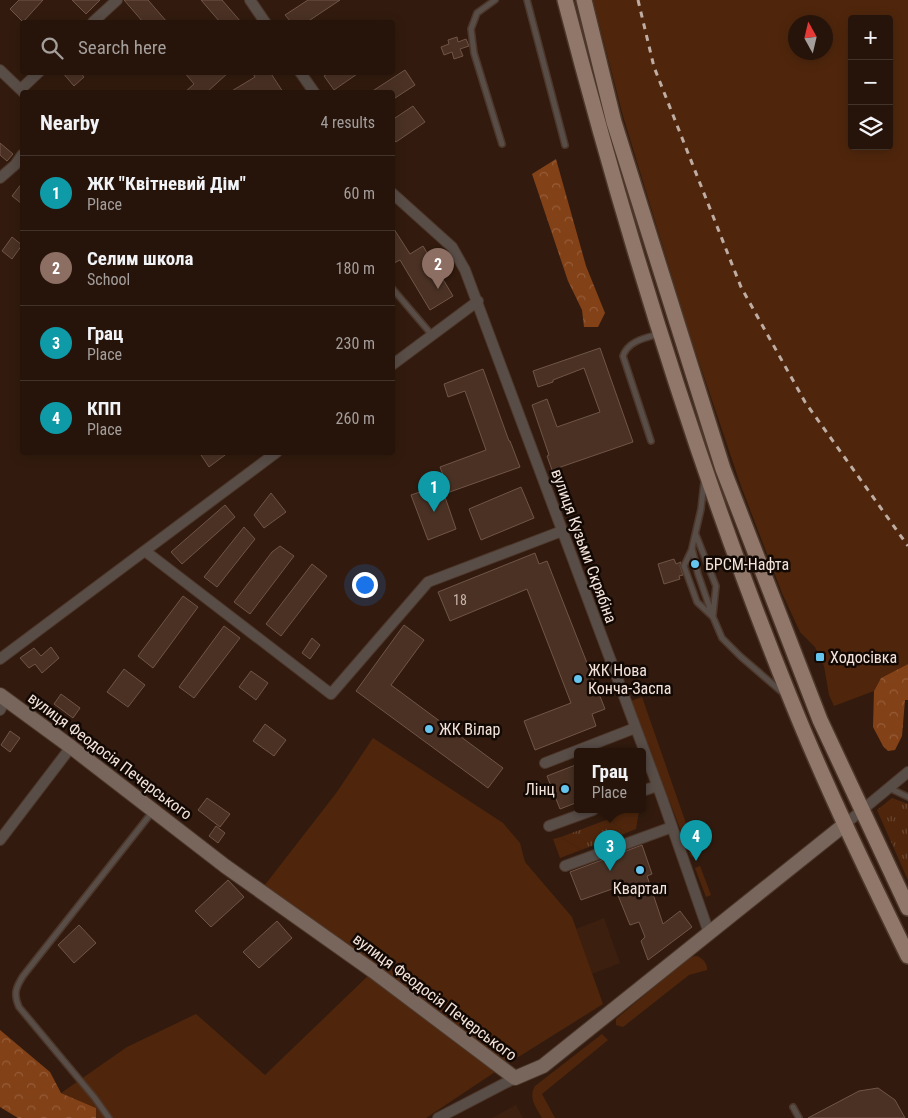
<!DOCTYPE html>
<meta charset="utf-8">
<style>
:root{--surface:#26140a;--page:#322118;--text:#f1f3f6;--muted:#a49e9c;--line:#42332b;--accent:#0f766e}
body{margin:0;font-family:"Roboto Condensed",sans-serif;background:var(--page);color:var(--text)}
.controls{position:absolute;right:15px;top:15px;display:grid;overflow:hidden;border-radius:5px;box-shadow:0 2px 12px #0003}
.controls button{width:45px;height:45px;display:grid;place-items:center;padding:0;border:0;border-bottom:1px solid var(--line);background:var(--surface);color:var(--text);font:25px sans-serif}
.compass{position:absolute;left:788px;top:15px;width:45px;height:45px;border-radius:50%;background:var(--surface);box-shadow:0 2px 12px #0003;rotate:352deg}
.you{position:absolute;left:364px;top:584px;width:18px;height:18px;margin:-12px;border:4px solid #fff;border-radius:50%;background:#1a73e8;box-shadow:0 0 0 8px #1a73e833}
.badge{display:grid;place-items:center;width:32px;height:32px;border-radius:50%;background:var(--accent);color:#fff;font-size:16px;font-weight:700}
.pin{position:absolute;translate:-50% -41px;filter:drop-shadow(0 1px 2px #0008)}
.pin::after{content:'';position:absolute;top:26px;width:18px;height:15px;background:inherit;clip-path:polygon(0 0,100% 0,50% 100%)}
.popup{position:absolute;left:574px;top:748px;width:72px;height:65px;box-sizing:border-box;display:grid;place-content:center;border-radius:5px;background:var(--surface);filter:drop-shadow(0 1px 4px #0005);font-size:16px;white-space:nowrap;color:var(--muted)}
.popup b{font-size:19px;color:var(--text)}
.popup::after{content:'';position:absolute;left:50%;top:100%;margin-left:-10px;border:10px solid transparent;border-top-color:var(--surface)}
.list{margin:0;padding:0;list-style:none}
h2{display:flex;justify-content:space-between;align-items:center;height:65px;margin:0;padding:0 20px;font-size:21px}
h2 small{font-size:16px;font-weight:400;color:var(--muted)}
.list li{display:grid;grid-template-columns:32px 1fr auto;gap:15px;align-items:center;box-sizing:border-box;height:75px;padding:0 20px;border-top:1px solid var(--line)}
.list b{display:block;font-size:19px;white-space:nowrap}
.list p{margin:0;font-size:16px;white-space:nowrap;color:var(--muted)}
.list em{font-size:16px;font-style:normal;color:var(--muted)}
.icon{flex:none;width:28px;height:28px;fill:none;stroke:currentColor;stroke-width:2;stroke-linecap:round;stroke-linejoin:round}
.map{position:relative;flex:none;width:908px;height:1118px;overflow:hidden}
.search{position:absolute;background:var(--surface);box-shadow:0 2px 12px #0003;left:20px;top:20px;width:375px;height:55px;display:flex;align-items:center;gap:12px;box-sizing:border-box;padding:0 18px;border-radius:5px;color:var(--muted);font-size:19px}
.panel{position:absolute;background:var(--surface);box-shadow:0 2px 12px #0003;left:20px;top:90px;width:375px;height:365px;border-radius:5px}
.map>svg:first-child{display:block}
.built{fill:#3c1f0e}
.grass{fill:#4f260c;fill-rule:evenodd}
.forest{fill:url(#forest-crowns)}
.park{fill:url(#park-tufts)}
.building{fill:#4a3124;stroke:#705547}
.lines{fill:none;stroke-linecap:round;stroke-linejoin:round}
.lane-casing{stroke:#4d372b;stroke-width:8}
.street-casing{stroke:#4d372b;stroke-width:12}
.secondary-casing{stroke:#4d372b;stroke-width:16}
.primary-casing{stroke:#4d372b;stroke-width:18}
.lane{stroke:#594d47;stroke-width:5}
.street{stroke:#594d47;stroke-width:10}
.secondary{stroke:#78655b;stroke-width:14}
.primary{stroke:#90776a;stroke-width:15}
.rail{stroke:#bfada3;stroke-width:3;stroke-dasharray:6 6;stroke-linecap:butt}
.poi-dot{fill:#65c5ef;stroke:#120804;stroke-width:2}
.labels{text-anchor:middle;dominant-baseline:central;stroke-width:5;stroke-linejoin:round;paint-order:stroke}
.number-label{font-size:14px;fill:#c9b6ac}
.street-label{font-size:16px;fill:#f3e3da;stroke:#120804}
.poi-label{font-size:16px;fill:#f3e3da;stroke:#120804;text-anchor:start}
</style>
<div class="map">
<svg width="908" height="1118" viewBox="0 0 908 1118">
<defs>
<pattern id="forest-crowns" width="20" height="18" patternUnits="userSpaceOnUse" patternTransform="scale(1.25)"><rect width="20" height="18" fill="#834117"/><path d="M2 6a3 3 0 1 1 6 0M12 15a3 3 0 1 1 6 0" fill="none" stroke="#955c38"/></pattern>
<pattern id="park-tufts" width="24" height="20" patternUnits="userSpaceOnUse" patternTransform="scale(1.25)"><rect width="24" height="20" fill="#4f260c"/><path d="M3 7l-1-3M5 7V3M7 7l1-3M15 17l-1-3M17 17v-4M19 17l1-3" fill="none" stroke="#69452f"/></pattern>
</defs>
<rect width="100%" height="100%" fill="#321b0e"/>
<path class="built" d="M604 918 620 963 592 974 576 929Z
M516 1105 523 1118H492Z"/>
<path class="grass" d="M593 0H908V664L881 678 874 691 834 706 829 695 824 666 815 647 800 632 782 593 741 486 689 332 623 116ZM852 19H889V146H852ZM796 22H826V52H796Z
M642 697 697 855 691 857 631 701Z
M373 738 503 823 520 843 525 862 572 917 603 1004 501 1068 426 1118H96V1108L61 1093 127 1047 196 1014 265 1075 372 972 261 890 337 792Z
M632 810H641L639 811 636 829 626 833 609 819Z
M561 837 581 850 560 858 553 839Z
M700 866 711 895 706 897 695 868Z
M696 956C702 957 708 964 707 970L689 975 623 1027 616 1025V1019L690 957Z
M602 1034 608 1040 542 1094 555 1118H542C536 1107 528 1098 535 1086Z"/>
<path class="forest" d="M556 159 586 266 605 313 598 327H584L582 310 568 281 532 174Z
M908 664V700H905L902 736 895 750 888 751 883 746 873 727 874 691 881 678Z
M0 1030 50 1072 61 1093 96 1108V1118H18L0 1107Z"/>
<path class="park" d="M892 798 908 804V880L877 810Z
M609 819 626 833 581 850 561 837Z"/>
<path class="building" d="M19 0H43L23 22 10 9Z
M72 0H100L86 14Z
M124 0H148L167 22H143Z
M201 0H222L241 22H220Z
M308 0H340L307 22H291L285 15Z
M457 37 458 42 466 39 469 46 460 49 463 56 454 59 452 52 444 55 441 47 449 44 448 40Z
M405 70 415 85 392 100V92H371Z
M62 72H80L84 77 74 86Z
M184 72H229L207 92H185L194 84Z
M252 72H270L283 92H230L255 77Z
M330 72H360L334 90 324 76Z
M413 106 425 122 396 142 392 137V120Z
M0 143 13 154 7 161 0 155Z
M22 183V204L12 196Z
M392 226 410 254 423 246 453 296 430 310 400 260 392 264Z
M12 237 22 245 12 259 2 251Z
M600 348 633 442 552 470 547 456 549 455 532 405 547 399 557 427 600 412 584 368 553 380V382L538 387 533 371Z
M483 369 509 441H510L520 467 444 494 456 529 428 540 411 495 446 483 440 467 486 450 465 391 448 397 444 384Z
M199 452H229L209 467Z
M521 487 534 518 481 540 469 509Z
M271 493 286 512 264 528 254 515Z
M225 505 235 517 182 564 171 552Z
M244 527 255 539 217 587 204 577Z
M280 546 294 556 250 614 234 602 272 552Z
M535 553 539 564 547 561 605 709 592 714 596 726 535 750 524 721 571 703 527 589 450 621 438 592Z
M674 559 676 564 681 562 680 566 683 575 679 576 680 579 664 584 658 564Z
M312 564 327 576 281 636 266 624Z
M183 596 198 607 153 668 138 656Z
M404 625 424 640 391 685 503 768 488 788 356 691Z
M224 626 240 638 194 698 179 687Z
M312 638 320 645 310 659 302 653Z
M51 647 59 658 42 673 35 664 29 668 20 658 34 648 41 656Z
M124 669 145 685 128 707 107 692Z
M251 671 268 683 256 700 239 687Z
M61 694 80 708 73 718 54 704Z
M265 724 286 740 274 756 253 741Z
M10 731 20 738 10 752 1 745Z
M578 764V802L560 809 547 776Z
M207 798 230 814 220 827 198 810Z
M216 826 225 833 218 843 209 836Z
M642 845 652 874 647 876 663 924 680 911 692 927 648 960 641 941 645 937 639 922 630 925 615 888 581 900 570 872Z
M228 880 244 897 211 927 195 911Z
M277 921 292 938 259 968 243 952Z
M79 925 96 943 74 963 58 945Z
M878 1088 895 1100 905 1118H808L859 1091Z"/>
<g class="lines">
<g class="lane-casing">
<path id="lane" d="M495 0 477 13 471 29 474 53 502 144
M527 0 565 145
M392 288 432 335
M651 441 623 356C628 341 645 338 659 334
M704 482 701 509 692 548 698 574 713 617 722 638 740 656 783 693
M696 535 716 586 713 615
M692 549 684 566 697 602 713 617
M889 788 908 797
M793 1107 799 1118
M109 1118 94 1097 19 1007C13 994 16 987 23 976L153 811"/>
</g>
<g class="street-casing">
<path id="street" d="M250 0 265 22
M93 22 117 0
M0 70 23 92
M300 72 314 92
M21 89 39 72
M0 178 15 165 22 155
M392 193 452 247 465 270 662 798 709 933
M392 365 478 301
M145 551 331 694 428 582 562 531
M0 659 277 452
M0 710 6 699
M545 763 635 728
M642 791 657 786
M844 825 908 772
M549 826 593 810
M0 840 71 747
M565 866 672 827
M438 1118 515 1078"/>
</g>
<g class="secondary-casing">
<path id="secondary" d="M0 695 71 747 225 866 373 971 515 1078 543 1066 844 825"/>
</g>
<g class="primary-casing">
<path id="primary" d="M565 0C627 238 699 473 791 700 826 787 867 872 908 956
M584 0 614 122 723 469 820 720 908 908"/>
</g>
<use href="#lane" class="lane"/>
<use href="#street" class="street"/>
<use href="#secondary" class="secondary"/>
<use href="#primary" class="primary"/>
<path class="rail" d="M638 0 654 67 741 287 805 402 908 546"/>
</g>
<g class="poi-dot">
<circle cx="695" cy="564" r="5"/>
<rect x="815" y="652" width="10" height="10" rx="2.5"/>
<circle cx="578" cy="679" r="5"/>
<circle cx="429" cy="729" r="5"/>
<circle cx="565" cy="789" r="5"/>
<circle cx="640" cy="870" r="5"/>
</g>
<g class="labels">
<g class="number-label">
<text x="460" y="600">18</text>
</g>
<g class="street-label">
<text transform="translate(584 546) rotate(70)">вулиця Кузьми Скрябіна</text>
<text transform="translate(110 756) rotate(37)">вулиця Феодосія Печерського</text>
<text transform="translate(435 997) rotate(37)">вулиця Феодосія Печерського</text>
</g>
<g class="poi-label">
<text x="705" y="564">БРСМ-Нафта</text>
<text x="830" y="657">Ходосівка</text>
<text x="588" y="670">ЖК Нова<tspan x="588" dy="18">Конча-Заспа</tspan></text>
<text x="439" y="729">ЖК Вілар</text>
<text x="555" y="789" text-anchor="end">Лінц</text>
<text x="640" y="888" text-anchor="middle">Квартал</text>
</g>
</g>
</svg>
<div class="controls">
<button>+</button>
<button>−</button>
<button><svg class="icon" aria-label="layers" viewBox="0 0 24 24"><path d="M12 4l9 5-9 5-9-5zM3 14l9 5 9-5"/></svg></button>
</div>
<svg class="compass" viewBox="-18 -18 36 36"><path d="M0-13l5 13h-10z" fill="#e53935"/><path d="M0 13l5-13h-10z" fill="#a49e9c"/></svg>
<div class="you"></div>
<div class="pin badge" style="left:434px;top:512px;background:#0f9aa8">1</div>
<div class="pin badge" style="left:438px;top:289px;background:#8d6e63">2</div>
<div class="pin badge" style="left:610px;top:871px;background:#0f9aa8">3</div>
<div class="popup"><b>Грац</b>Place</div>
<div class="pin badge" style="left:696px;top:861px;background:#0f9aa8">4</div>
<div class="search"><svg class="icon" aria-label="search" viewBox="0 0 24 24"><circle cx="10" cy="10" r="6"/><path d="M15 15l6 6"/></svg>Search here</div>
<section class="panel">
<h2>Nearby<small>4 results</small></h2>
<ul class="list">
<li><span class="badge" style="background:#0f9aa8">1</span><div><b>ЖК &quot;Квітневий Дім&quot;</b><p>Place</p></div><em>60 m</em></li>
<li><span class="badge" style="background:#8d6e63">2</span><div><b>Селим школа</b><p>School</p></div><em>180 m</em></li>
<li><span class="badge" style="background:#0f9aa8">3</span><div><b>Грац</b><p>Place</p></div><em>230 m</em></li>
<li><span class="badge" style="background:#0f9aa8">4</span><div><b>КПП</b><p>Place</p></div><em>260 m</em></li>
</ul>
</section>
</div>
